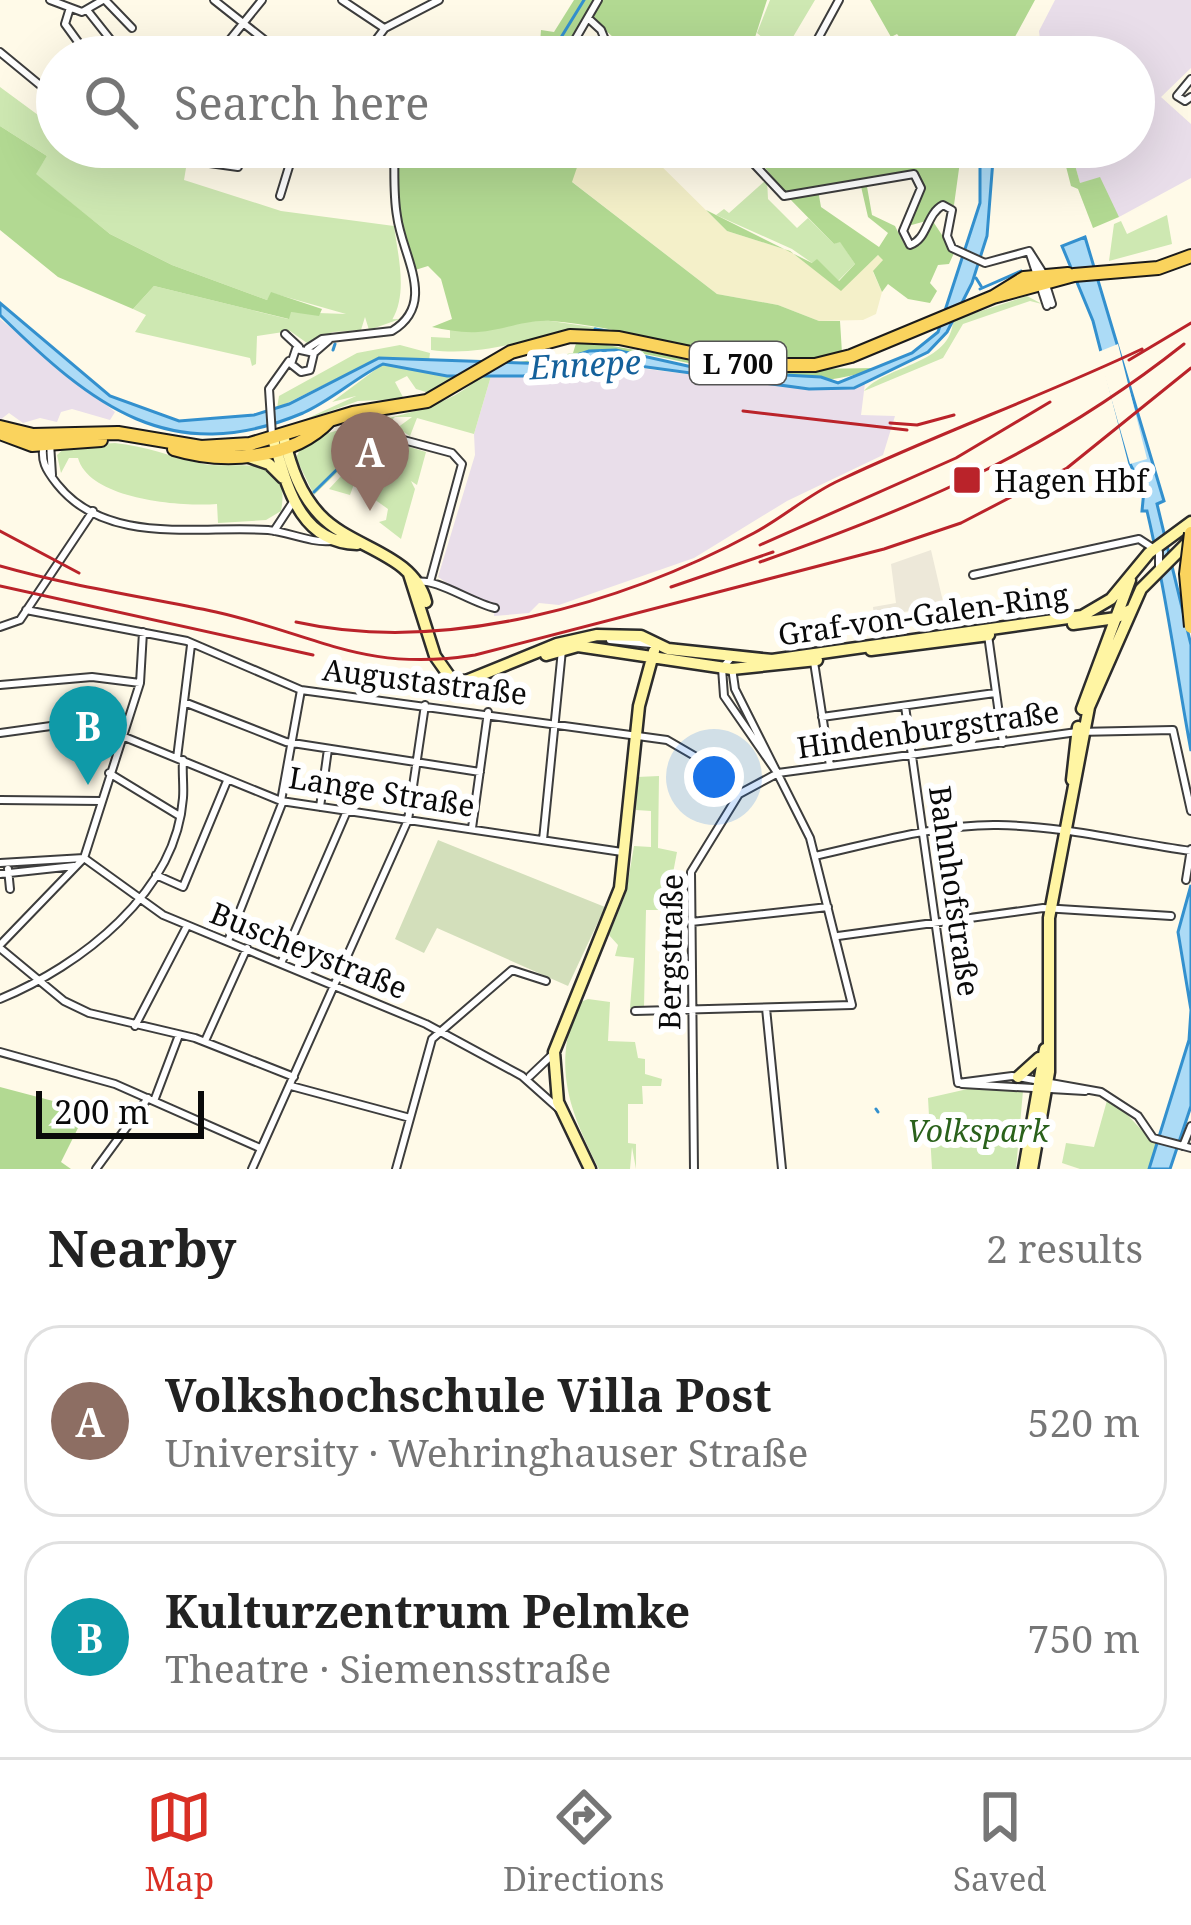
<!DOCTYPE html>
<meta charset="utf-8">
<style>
:root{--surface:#fff;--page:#f6f6f6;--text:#222;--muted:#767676;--line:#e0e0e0;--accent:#d93025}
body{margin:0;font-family:"Noto Serif",serif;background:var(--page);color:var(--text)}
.scale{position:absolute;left:36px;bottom:30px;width:168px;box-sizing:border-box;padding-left:12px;border:6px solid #0a0a0a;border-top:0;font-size:33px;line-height:42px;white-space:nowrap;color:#0a0a0a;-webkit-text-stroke:9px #fff;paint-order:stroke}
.you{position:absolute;left:714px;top:777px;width:42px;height:42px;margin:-30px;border:9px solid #fff;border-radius:50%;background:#1a73e8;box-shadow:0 0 0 18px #1a73e833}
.badge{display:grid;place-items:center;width:78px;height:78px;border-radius:50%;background:var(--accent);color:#fff;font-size:39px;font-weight:700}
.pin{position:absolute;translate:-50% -99px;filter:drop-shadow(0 3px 6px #0008)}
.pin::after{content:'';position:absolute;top:63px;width:42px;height:36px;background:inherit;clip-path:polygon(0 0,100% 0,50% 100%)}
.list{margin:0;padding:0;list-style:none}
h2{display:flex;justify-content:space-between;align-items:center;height:156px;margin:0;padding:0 48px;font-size:51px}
h2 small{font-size:39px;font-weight:400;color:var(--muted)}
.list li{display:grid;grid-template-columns:78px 1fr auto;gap:36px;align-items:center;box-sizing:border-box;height:192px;margin:0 24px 24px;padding:0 24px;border:3px solid var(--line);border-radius:36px}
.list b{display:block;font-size:45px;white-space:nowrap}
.list p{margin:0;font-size:39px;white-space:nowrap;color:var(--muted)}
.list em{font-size:39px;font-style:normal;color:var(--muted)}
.icon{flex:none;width:66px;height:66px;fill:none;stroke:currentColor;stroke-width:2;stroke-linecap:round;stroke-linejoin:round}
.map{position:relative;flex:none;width:1191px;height:1169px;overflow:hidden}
.search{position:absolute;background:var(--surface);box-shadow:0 12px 48px #0002;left:36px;right:36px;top:36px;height:132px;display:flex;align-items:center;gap:30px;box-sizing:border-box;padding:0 42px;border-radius:66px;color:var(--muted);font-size:45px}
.sheet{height:588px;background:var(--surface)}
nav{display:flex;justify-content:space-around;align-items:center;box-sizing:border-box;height:168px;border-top:3px solid var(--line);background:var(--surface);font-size:33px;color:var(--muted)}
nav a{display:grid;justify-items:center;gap:6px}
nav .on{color:var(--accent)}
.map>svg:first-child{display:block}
.industrial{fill:#e9deea}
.farmland{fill:#f4f0c9}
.green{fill:#cee8b2}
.forest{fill:#b2d992}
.cemetery{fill:#d3dfbb}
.plaza{fill:#ede8d9}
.water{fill:#acdbf6;stroke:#3390ce;stroke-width:3}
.pier{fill:#fffae8}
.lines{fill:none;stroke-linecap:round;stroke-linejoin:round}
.stream{stroke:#3390ce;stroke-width:3}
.street-casing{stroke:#3d3d3d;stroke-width:10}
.secondary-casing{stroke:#2c2c2c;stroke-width:15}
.primary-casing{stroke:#1b1b1b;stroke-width:16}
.street{stroke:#fff;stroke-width:6}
.secondary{stroke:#fff5a3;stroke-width:10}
.primary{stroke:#fad35d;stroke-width:12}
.rail{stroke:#ba232a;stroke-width:3}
.primary-bridge-casing{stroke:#1b1b1b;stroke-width:16;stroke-linecap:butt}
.primary-bridge{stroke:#fad35d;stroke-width:12}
.poi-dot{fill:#ba232a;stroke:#fff;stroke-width:4.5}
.labels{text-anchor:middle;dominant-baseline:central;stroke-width:12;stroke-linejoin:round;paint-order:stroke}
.shield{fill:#fff;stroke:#545454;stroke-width:3}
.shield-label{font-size:27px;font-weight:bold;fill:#0a0a0a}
.poi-label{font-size:30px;fill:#0a0a0a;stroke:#fff;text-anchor:start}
.street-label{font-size:30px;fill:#0a0a0a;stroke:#fff}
.park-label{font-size:30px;font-style:italic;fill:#2a611b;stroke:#fff}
.water-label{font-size:33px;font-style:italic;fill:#14619b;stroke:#fff}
</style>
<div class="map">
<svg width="1191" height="1169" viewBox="0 0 1191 1169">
<rect width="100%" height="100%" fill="#fffae8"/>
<path class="industrial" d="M1055 0H1191V68L1161 97 1191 124V178L1119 217 1098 180 1080 183 1070 147H1134V57H1042L1039 31Z
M0 319 115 412 110 420 72 409 61 412 57 422 40 418 23 423 9 413 0 420Z
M589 362 809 389 865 383 861 415 895 416 883 455 787 501 694 558 559 605 539 603 529 613 494 616 495 604 465 595 438 577 475 455 474 434 491 376 547 375Z"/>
<path class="farmland" d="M584 147H642L727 231 790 251 841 290 878 255 884 259 873 272 882 292 876 314 863 320 819 321 778 305 717 294 571 181Z"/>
<path class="green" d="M770 0H815L793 37 764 39 757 33Z
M0 87 57 129V147H115L186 168 184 180 281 211 394 226C398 256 408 293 392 320H368L400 319 369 330 365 317 361 330 333 332 307 343 290 331 257 336 256 364 252 366 250 358 135 332 146 315 133 309 154 286 288 319 290 312 346 314 272 293 267 300 172 265 110 234 35 174 47 156 0 126Z
M767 179 768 199 797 228 808 218 834 244 840 241 855 264 838 281 792 249 716 215 724 209 729 213Z
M1167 215 1172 244 1109 261 1114 224 1121 221 1127 234Z
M1027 296 1042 304 1030 301 963 324 943 358 864 391C886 365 952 364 953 320Z
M544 320 619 331C550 325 496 359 431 350V337L450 338V330Z
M400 345 430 353 429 361 379 358 277 408 279 396 357 353Z
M383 364 460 377 429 393 416 389 407 376 395 382 404 399 358 401 295 424 356 396 332 402Z
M481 375 491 376 474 434 417 418 410 436 397 428 412 417H395L314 495 296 458 303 443C358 417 441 419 481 375Z
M386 440 426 452 417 485 411 481 415 489 401 539 379 522 386 520 388 509 374 499 381 486 376 474 358 473 350 495 329 489 355 461 362 466 384 444 395 457Z
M115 443C145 446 170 456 199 463 233 472 293 447 281 511L266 520 218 523 217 504C179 507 89 499 78 458H69L61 473 57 455 67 446Z
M659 776 658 848 677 852 666 910H646L644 1008H630L634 958 615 956 618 945 609 935 626 893 634 846 651 847V811L636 810 637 777Z
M588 999 610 1002 608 1041 635 1042 638 1058 645 1059V1074L662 1079 661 1086H642L643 1104H628V1143L636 1144V1169L632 1147 630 1169H599C569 1110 552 1067 578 1003Z
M972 1088 1023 1091 1016 1169H932L928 1098Z
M1108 1097C1126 1110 1145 1137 1158 1144L1149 1169H1080L1062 1163 1066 1143 1094 1147Z"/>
<path class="forest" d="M574 0H767L750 53 736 57H635L593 19 581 25 559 57H539L541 30 554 32Z
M870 0H1035L1004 57H904L909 49 897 34 891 37Z
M0 126 47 156 36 174 110 234 172 265 267 300 271 292 322 309 319 316 291 312 289 319 154 286 133 309 58 277 0 230Z
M394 147H584L572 182 717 294 778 305 819 321H840L842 353C743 376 649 328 551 321 526 319 502 331 478 332 462 333 447 330 432 327L452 319 441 279 428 266 412 271 397 218Z
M768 147H962L954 205 937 204 926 221 908 226 922 182 911 171 786 193 755 156Z
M1061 147H1070L1080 183 1100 177 1119 217 1093 228 1078 189 1071 186Z
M866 181 872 215 895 226 905 246H919L932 220 954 253 949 264 938 265 930 283 937 291 930 303 908 299 888 284 882 292 873 271 883 260 878 255 841 291 790 251 727 231 706 210 812 263 817 259 839 281 855 264 840 242 834 244 788 197 818 190 821 207 879 247 888 233 868 217 860 182Z
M577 340 754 370 875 368C792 402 699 358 614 350 591 348 573 360 551 364 540 365 526 363 514 363L573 353Z
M0 1087 87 1110 61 1162 71 1169H0Z"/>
<path class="cemetery" d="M438 840 605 907 568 986 437 928 424 953 395 939Z"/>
<path class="plaza" d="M931 550 944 606 890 614 875 625 873 607 896 603 891 564Z"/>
<path class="water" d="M980 147H994L987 236 972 283 947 332 928 352 854 388 809 389 610 362 523 376H447L383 364C355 378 332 400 303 413 170 469 92 405 0 315V303L110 396 179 421 254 415 289 404 379 358 550 364 589 351 616 350 710 371 821 377 838 383 912 353 938 332 980 203Z
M1085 237 1164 501 1157 504 1191 645V751C1176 670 1166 591 1147 511H1142L1144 490 1130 464 1093 321 1062 246Z
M1191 885V1106L1170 1169H1149L1189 1040 1191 1010 1178 932Z"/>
<path class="pier" d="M1118 344 1147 459 1130 464 1098 352Z"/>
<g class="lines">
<path class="stream" d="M549 57 584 0
M976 278 981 286
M980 289 1021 271
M595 329 647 338
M333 350 335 344
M314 492 376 431
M876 1109 878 1112"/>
<g class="street-casing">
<path id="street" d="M50 0 82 12 103 0
M105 0 132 28
M214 0 286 57
M342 0 384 28
M87 10 114 44
M69 11 65 24 89 57
M589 19 601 30 612 57
M0 52 57 99
M402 55 403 57
M216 57 262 0
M363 57 385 28 439 0
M565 57 598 0
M808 57 839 0
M1191 79 1177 96 1185 101 1191 97
M190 147 188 160 238 167
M738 147 784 196 914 174 921 188 903 231 910 245C928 239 926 214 943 205L952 210 947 236 952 248 985 263 1029 251
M749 155 765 147
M280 196 295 147
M1029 251 1043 273
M1029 251 1047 306
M1046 285 1052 304
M285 334 299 347
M308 348 322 339 392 331C438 303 402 256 397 216 393 193 395 170 394 147
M314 353 296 349 291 364 301 372 310 370 314 353 329 340
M272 435 269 389 289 361
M385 435 452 453 462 464 430 582
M44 442C40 461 46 470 57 484 107 547 200 525 268 530 289 532 310 543 331 541
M50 443 52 475
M274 531 293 502
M973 575 1139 539 1159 552V566
M415 582C436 577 471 603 495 608
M26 610 187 641 301 690 667 740 698 758 735 799
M0 627 20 620 93 511
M988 635 1003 743
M610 640 651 644
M731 658 722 668 724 696 776 771
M814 662 830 766
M0 685 92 677 140 683
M184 702 286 742 480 772
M905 706 958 1083
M822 717 995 693
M0 733 58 725 100 727 281 801 622 852
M177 758 191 645
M109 773 178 815
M0 800 101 801
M281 801 301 690
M320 807 328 749
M472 828 488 712
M543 840 562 650
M815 856C874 843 937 824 998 825 1063 826 1126 842 1191 851
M0 863 84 858 163 915 426 1024 522 1076 559 1109
M8 869 10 889
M0 874 74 866
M156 875 183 887 227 781
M1186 880 1191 849
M691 922 828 907
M838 936 1043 908 1171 916
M228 941 283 801
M0 945 84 858 140 683 143 632
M0 948 64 1001 89 1013 195 1038 294 1077
M282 961 347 811
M0 999C80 966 176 893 183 798 184 786 182 773 183 760
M766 1008 782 1169
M635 1011 852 1005 810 838 735 689 732 668
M135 1026 187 926
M205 1041 247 948
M0 1052 115 1084 260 1148
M530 1076 552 1055
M958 1083 1012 1076 1101 1092 1138 1116 1153 1138 1191 1148
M962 1084 1085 1091
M291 1086 410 1118
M154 1101 179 1035
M1183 1146 1191 1126
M96 1169 148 1098
M252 1169 408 820 425 705
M396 1169 432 1039 512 970 546 981
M694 1169 691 872 739 794 778 773 830 766 1077 732 1173 730 1191 811"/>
</g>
<g class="secondary-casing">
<path id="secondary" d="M273 439C287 484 298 542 357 544
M284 439C291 467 300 494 320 515 352 549 413 553 426 602
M249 457 269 464 283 478
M409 574 435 656 452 680 466 681 557 644 597 635 641 636 668 649 772 660 1082 616 1111 599 1149 553 1191 522
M1073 624 1116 618 1130 610
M871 650 989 635
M546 655 578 646 732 669 817 660
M1082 709 1130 580
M1072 780 1078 727
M1018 1077 1039 1058
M590 1169 558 1102 554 1052 620 888 639 706 654 651
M1024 1169 1045 1049
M1032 1169 1049 1072V918L1089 707 1141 589 1191 539"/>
</g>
<g class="primary-casing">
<path id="primary" d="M993 297 1024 278 1068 274
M0 427 33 435 118 433 201 447 250 444 353 413 427 401 511 352 570 336 619 338 749 365H815L851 356 993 297 1074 275 1158 268 1191 256
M0 433 32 445 101 440
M174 449C223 464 293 460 330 420"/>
</g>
<use href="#street" class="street"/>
<use href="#secondary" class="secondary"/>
<use href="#primary" class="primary"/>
<path class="rail" d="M1129 360 1191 323
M743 411 907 430
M890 423 917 425 954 415
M0 531 79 573
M760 545 956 458 1050 402
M760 562C922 505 1049 451 1184 344
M0 566C70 586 144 597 216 612 318 635 364 673 475 655L884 549 961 523 1067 468 1191 368
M0 586 313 655
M671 587 773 552
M296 622C445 655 622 604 754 533 784 517 809 494 840 480 939 433 1043 396 1142 349"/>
<g class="primary-bridge-casing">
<path id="primary-bridge" d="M1191 533 1186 574 1191 627"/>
</g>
<use href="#primary-bridge" class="primary-bridge"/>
</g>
<rect class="poi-dot" x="952" y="465" width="30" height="30" rx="6"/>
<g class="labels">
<rect class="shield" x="690" y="342" width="96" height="42" rx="9"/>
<g class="shield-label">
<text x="738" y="363">L 700</text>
</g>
<g class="poi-label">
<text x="994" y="480">Hagen Hbf</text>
</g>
<g class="street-label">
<text transform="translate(923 614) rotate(-8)">Graf-von-Galen-Ring</text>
<text transform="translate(425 681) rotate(7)">Augustastraße</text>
<text transform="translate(928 729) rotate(-8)">Hindenburgstraße</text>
<text transform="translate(382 791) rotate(9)">Lange Straße</text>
<text transform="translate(955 891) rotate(82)">Bahnhofstraße</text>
<text transform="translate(309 950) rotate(22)">Buscheystraße</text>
<text transform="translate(670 952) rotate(-89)">Bergstraße</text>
</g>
<g class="park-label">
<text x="978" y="1130">Volkspark</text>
</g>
<g class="water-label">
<text transform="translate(585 364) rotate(-3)">Ennepe</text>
</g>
</g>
</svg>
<div class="scale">200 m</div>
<div class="you"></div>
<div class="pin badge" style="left:370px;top:511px;background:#8d6e63">A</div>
<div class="pin badge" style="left:88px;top:785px;background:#0f9aa8">B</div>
<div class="search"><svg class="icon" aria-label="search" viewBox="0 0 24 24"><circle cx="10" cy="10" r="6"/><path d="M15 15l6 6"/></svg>Search here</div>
</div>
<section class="sheet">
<h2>Nearby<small>2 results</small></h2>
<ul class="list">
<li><span class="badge" style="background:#8d6e63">A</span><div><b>Volkshochschule Villa Post</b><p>University · Wehringhauser Straße</p></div><em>520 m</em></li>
<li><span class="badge" style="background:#0f9aa8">B</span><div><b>Kulturzentrum Pelmke</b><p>Theatre · Siemensstraße</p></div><em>750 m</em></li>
</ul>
</section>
<nav>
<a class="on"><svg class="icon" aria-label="map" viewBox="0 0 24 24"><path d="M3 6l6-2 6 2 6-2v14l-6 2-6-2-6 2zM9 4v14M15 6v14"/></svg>Map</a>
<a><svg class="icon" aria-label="directions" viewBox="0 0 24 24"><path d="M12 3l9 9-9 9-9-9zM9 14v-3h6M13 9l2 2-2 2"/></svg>Directions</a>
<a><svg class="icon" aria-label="saved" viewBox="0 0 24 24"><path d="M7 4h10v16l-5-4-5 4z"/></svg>Saved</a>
</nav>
